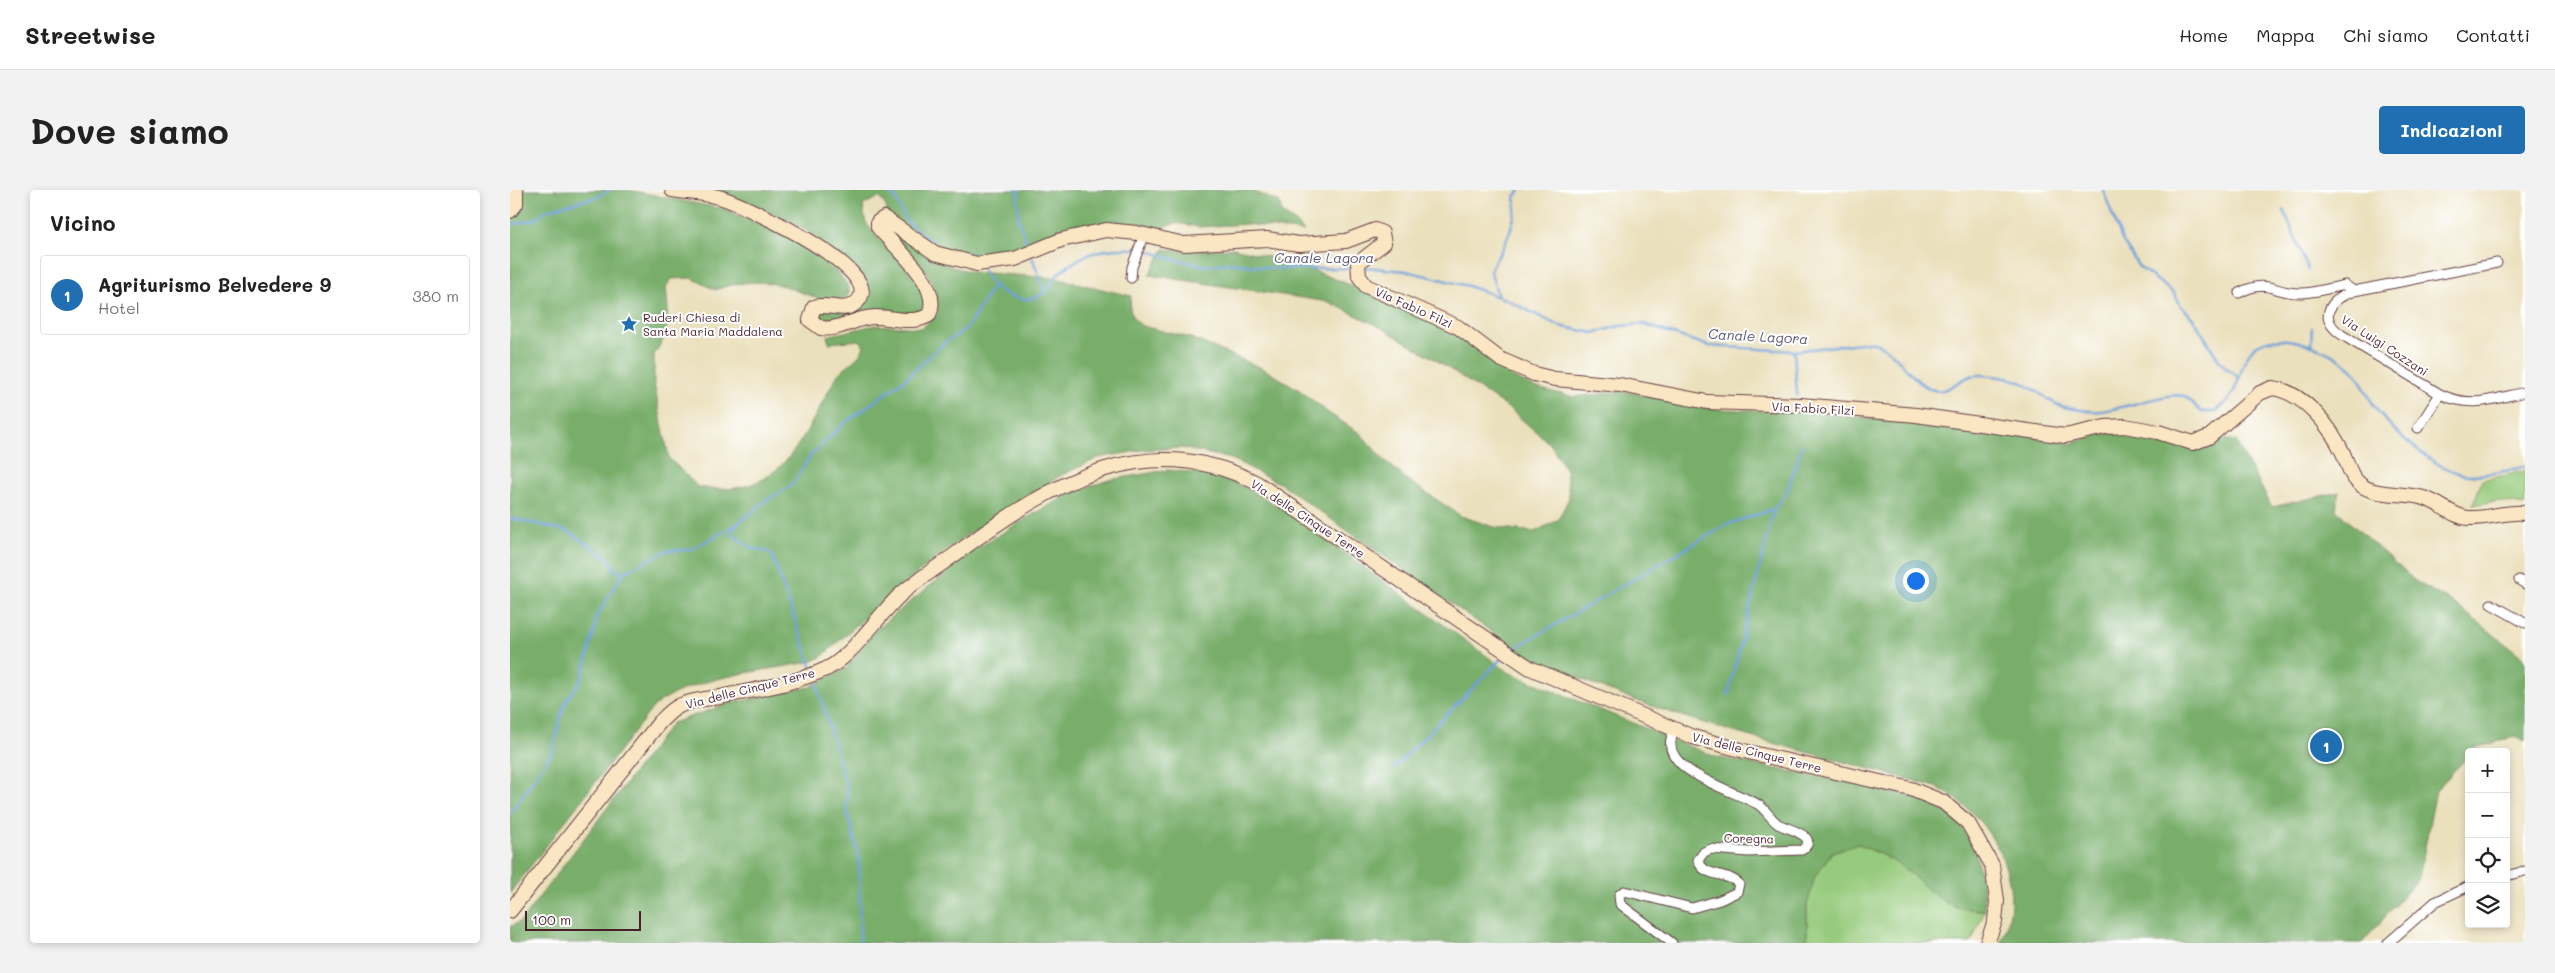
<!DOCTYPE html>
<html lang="it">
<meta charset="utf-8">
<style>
:root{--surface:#fff;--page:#f2f2f2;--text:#222;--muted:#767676;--line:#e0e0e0;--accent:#1f6fb2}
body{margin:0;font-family:Mali,sans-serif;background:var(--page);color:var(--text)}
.controls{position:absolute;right:15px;bottom:15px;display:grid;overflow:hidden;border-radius:5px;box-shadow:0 2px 8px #0003}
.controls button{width:45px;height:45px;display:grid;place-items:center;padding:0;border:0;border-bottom:1px solid var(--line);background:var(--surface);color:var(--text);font:25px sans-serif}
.scale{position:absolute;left:15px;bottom:12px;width:116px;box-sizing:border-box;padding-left:5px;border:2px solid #4a1f2b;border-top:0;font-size:14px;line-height:18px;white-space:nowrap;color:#4a1f2b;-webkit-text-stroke:4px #fff;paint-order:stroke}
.you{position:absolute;left:1405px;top:390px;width:18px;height:18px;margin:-12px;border:4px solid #fff;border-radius:50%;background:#1a73e8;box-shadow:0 0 0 8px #1a73e833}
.badge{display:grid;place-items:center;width:32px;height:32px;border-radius:50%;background:var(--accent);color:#fff;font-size:16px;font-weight:700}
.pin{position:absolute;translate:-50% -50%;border:2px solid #fff;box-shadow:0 1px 5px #0006}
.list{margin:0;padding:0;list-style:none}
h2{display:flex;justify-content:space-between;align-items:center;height:65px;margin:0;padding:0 20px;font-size:21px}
h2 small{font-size:16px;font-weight:400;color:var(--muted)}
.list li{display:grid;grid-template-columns:32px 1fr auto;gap:15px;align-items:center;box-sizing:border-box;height:80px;margin:0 10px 10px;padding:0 10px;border:1px solid var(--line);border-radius:5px}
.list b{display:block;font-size:19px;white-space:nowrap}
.list p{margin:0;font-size:16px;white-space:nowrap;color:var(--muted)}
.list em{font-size:16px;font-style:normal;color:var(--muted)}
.icon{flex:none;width:28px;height:28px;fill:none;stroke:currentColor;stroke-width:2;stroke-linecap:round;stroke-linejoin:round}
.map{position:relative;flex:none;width:2015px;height:753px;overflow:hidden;border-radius:5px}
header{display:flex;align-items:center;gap:30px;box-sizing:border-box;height:70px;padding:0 25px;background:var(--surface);border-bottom:1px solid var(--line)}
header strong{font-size:24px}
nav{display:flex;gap:28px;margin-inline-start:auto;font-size:18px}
.intro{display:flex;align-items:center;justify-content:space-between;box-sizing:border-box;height:120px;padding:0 30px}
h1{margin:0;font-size:35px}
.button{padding:12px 22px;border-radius:5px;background:var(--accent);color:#fff;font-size:18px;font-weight:700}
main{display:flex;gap:30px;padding:0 30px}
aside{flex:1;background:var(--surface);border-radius:5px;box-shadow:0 2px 8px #0003}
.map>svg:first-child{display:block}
.green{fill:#96ca7b;stroke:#707453}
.forest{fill:#78ae6b;stroke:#61664b}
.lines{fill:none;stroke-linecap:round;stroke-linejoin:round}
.stream{stroke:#6ea0d9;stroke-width:2.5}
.street-casing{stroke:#623c41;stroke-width:11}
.secondary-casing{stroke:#623c41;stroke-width:16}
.street{stroke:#fff;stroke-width:9}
.secondary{stroke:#fbe6c4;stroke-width:14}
.labels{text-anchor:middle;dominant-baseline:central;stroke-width:4;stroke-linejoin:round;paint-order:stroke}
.street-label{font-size:12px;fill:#4a1f2b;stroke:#fff}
.poi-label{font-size:12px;fill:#4a1f2b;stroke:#fff;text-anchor:start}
.water-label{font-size:14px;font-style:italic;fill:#5a5979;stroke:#fff}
</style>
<header>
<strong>Streetwise</strong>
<nav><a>Home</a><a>Mappa</a><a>Chi siamo</a><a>Contatti</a></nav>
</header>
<div class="intro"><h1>Dove siamo</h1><a class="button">Indicazioni</a></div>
<main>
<aside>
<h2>Vicino<small></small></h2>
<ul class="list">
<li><span class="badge">1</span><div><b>Agriturismo Belvedere 9</b><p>Hotel</p></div><em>380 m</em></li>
</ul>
</aside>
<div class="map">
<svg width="2015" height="753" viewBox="0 0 2015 753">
<rect width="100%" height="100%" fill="#fff"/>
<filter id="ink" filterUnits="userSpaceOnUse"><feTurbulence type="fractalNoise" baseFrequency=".02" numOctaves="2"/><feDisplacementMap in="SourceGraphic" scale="10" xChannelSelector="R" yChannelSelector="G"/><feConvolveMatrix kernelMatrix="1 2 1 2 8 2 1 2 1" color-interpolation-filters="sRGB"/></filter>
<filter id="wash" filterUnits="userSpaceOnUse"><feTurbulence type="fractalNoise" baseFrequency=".0096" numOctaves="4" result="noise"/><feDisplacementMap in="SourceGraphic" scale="20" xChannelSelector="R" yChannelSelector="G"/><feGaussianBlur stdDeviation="1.12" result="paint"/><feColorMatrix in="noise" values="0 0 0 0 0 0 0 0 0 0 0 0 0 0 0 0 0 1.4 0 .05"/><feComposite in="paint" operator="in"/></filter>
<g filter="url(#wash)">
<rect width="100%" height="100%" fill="#ebe0bc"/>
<path class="green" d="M2015 281V315L1989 311 1963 315 1972 290Z
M1348 654C1361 660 1375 665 1386 673 1418 694 1433 721 1475 720L1461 753H1297V715L1305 686 1322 662Z"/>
<path class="forest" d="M12 0H119L214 19 284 49 329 84 339 97V104C324 121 288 99 270 95 248 90 226 92 205 100L182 88 161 89 156 97 158 118 156 145 144 165V194L159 268 188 297C274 311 291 248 327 186 335 174 350 171 354 156L350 150 319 153 317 146 365 135 412 138 428 124C429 88 409 73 386 49L387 46 435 75 462 82 545 88 621 106 620 119 623 128 632 136 681 148 754 179 788 199 820 224 851 244 873 269 896 289 951 326 984 337 1024 342 1048 330 1059 308 1056 280 1041 255 1000 219 923 168 872 138 819 112 639 85 654 59 681 61 724 58 787 74 848 98 946 143 1001 187 1027 198 1064 207 1112 201 1203 219 1299 222 1538 248 1559 254 1589 244 1619 243 1645 246 1682 259 1696 258 1708 248 1726 251 1762 317 1829 302 1826 320 1905 391 1942 412 2015 469V551L2005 547 1965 558 1959 562V565L1926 600 1909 688 1852 753H1490C1516 705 1492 647 1452 614 1444 607 1435 602 1426 597 1285 557 1137 527 1006 459L771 294 722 269 673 258 632 260 588 268 550 286 455 346 387 399 310 468 300 472C253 481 181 487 144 516L0 703V27L12 15Z
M201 0H741L769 12 772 23 786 32 794 42 736 34 689 37 667 33 645 39 603 31 544 45 508 60 470 68 425 57 377 24 376 16 369 7 353 15C354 21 354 29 357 34 369 53 430 100 410 124L320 134 307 131V121L355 110 358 103 356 91 306 47 281 31Z
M657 280 704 285 739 299 782 325 1000 483 1206 567 1390 603 1430 617 1445 629 1458 646 1466 663 1474 704 1475 720C1425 721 1423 697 1386 673 1375 665 1361 660 1348 654L1322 662 1305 686 1297 715V753H0V737L11 731 162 533 221 513 300 497 337 478 365 440 466 359 517 328 565 301 599 290Z"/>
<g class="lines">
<path class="stream" d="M376 0 386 9 396 31 428 57
M508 0V28L519 59
M1593 0 1612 50 1629 77 1664 103 1671 116 1683 128 1708 169 1717 179 1730 188
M1774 20 1798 80
M0 35 25 29 37 20 86 7 100 0
M632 59 663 69 697 76 717 73 771 79 844 78
M452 63 468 66 469 69
M522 67 535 102
M472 77C480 100 511 119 534 103 540 99 542 90 548 84 556 77 567 70 577 65 592 59 611 58 627 59
M854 77 896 81 958 96 995 109 1049 136 1083 143 1110 136 1133 134 1199 156 1284 161 1359 152C1388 156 1396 189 1421 199 1438 207 1452 183 1470 185 1483 186 1498 187 1511 192 1523 198 1534 207 1546 214 1555 218 1569 220 1579 221 1603 225 1661 198 1676 207 1681 211 1687 218 1692 222H1704C1711 217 1718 211 1723 203 1730 190 1733 165 1746 156 1771 139 1822 160 1841 178 1852 188 1856 205 1865 217 1882 241 1931 286 1962 285 1980 285 1998 281 2015 276
M988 106 980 80C993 59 1008 32 1005 7L1010 0
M1801 156 1802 138
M1284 161 1287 205
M0 328 58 341 100 370 104 379 113 383
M226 336 221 343C227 348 235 355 242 358 250 361 256 359 262 365L303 481
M1002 460 1218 334 1264 319
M305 488 337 598V621L349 669 350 753
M1218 505 1264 319 1276 304 1292 256
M884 578 992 468
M0 624 43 561 50 528 56 511 72 488 85 438V429L113 383 156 361 182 359 227 334 257 310 282 295 301 265 332 235 393 191 435 152 446 146 460 134 483 96"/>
</g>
</g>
<g filter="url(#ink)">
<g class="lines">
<g class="street-casing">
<path id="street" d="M1987 73 1844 101C1821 109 1806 127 1832 145L1930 204C1961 219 1983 209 2015 202
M621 88 622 77 634 45
M1729 103C1760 87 1765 105 1793 103 1807 102 1821 98 1835 95L1844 101
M1908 238 1930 204
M2009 390 2015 394
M1981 414 2015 433
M1996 686 2015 681
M1162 753 1110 714 1109 705 1114 701 1182 718 1210 710 1227 702 1229 694C1219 682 1193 688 1188 670L1194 662 1201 659 1238 662 1292 660C1311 646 1277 639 1268 634 1261 629 1256 620 1249 615 1227 601 1140 579 1165 540
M1878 753 1925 712 1959 696"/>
</g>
<g class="secondary-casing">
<path id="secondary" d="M162 0C180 3 198 3 215 9 237 17 376 80 348 111 335 125 319 112 304 117L300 130 311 138C329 141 346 127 365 127 382 127 404 135 419 125 433 95 385 58 368 37V32L374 28 425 63 467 74 505 69 551 50 596 40 627 43 674 54 757 49 789 54 836 51 865 40 872 43 874 53 848 73 849 86 856 96 948 137 990 169 1024 184 1045 189 1110 195 1197 212 1291 215 1406 225 1555 246 1595 237 1615 236 1648 242 1683 253 1699 247 1750 203 1762 198C1794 202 1820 236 1833 263 1838 274 1840 287 1851 295 1866 307 1899 302 1917 309 1931 314 1944 327 1958 328 1978 329 1995 321 2015 323
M0 21 6 14V0
M0 721 149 533C155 527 161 520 169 516 180 510 197 509 210 507 244 500 284 494 316 479 341 468 369 424 391 404 411 387 434 373 455 357 543 292 638 237 747 293L1020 478 1183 547 1238 562 1401 599 1433 612 1458 633 1482 675 1487 711 1485 731 1477 753"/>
</g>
<use href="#street" class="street"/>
<use href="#secondary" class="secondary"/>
</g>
</g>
<defs>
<g id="sight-bare" transform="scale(1.35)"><path d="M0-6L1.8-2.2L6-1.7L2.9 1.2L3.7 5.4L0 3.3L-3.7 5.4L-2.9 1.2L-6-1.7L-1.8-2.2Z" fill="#1f6fb2" stroke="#fff" stroke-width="2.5" paint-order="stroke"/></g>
</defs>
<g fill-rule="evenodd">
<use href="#sight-bare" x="119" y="134"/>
</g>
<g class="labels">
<g class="street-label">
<text transform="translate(904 117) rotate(24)">Via Fabio Filzi</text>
<text transform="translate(1875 155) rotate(33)">Via Luigi Cozzani</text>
<text transform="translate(1303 218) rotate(3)">Via Fabio Filzi</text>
<text transform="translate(798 328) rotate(33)">Via delle Cinque Terre</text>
<text transform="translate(240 498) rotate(-14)">Via delle Cinque Terre</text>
<text transform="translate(1247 562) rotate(14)">Via delle Cinque Terre</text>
<text transform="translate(1239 648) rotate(1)">Coregna</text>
</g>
<g class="poi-label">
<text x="133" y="127">Ruderi Chiesa di<tspan x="133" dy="14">Santa Maria Maddalena</tspan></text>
</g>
<g class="water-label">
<text x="814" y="67">Canale Lagora</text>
<text transform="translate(1248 146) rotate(3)">Canale Lagora</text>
</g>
</g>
</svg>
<div class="controls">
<button>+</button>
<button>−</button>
<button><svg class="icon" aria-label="locate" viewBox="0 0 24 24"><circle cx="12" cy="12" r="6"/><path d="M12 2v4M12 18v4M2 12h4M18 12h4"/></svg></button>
<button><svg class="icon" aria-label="layers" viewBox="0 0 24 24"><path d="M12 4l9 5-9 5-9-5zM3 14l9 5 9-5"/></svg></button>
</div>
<div class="scale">100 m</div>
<div class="you"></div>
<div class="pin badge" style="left:1816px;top:556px">1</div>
</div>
</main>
